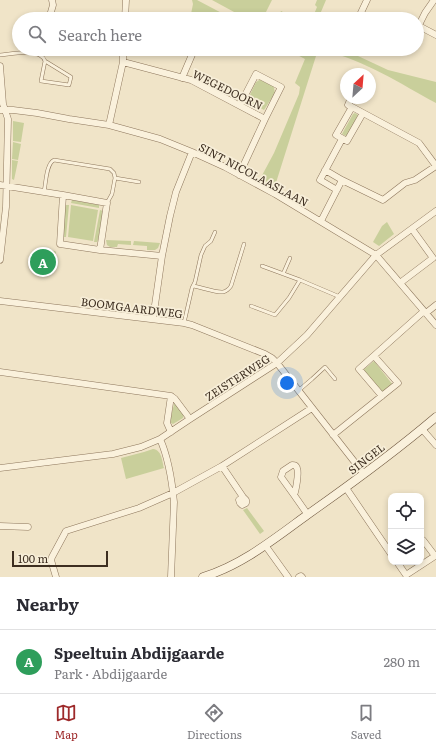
<!DOCTYPE html>
<meta charset="utf-8">
<style>
:root{--surface:#fff;--page:#f2f2f3;--text:#2b2b33;--muted:#7c7c81;--line:#e1e1e2;--accent:#9e2a2b}
body{margin:0;font-family:Literata,serif;background:var(--page);color:var(--text)}
.controls{position:absolute;right:12px;bottom:12px;display:grid;overflow:hidden;border-radius:8px;box-shadow:0 2px 6px #0003}
.controls button{width:36px;height:36px;display:grid;place-items:center;padding:0;border:0;border-bottom:1px solid var(--line);background:var(--surface);color:var(--text);font:20px sans-serif}
.compass{position:absolute;left:340px;top:68px;width:36px;height:36px;border-radius:50%;background:var(--surface);box-shadow:0 2px 6px #0003;rotate:26deg}
.scale{position:absolute;left:12px;bottom:10px;width:96px;box-sizing:border-box;padding-left:4px;border:2px solid #3d2e20;border-top:0;font-size:11px;line-height:14px;white-space:nowrap;color:#3d2e20;-webkit-text-stroke:3px #f7eed8;paint-order:stroke}
.you{position:absolute;left:287px;top:383px;width:14px;height:14px;margin:-10px;border:3px solid #fff;border-radius:50%;background:#1a73e8;box-shadow:0 0 0 6px #1a73e833}
.badge{display:grid;place-items:center;width:26px;height:26px;border-radius:50%;background:var(--accent);color:#fff;font-size:13px;font-weight:700}
.pin{position:absolute;translate:-50% -50%;border:2px solid #fff;box-shadow:0 1px 4px #0006}
.list{margin:0;padding:0;list-style:none}
h2{display:flex;justify-content:space-between;align-items:center;height:52px;margin:0;padding:0 16px;font-size:17px}
h2 small{font-size:13px;font-weight:400;color:var(--muted)}
.list li{display:grid;grid-template-columns:26px 1fr auto;gap:12px;align-items:center;box-sizing:border-box;height:64px;padding:0 16px;border-top:1px solid var(--line)}
.list b{display:block;font-size:15px;white-space:nowrap}
.list p{margin:0;font-size:13px;white-space:nowrap;color:var(--muted)}
.list em{font-size:13px;font-style:normal;color:var(--muted)}
.icon{flex:none;width:22px;height:22px;fill:none;stroke:currentColor;stroke-width:2;stroke-linecap:round;stroke-linejoin:round}
.map{position:relative;flex:none;width:436px;height:577px;overflow:hidden}
.search{position:absolute;background:var(--surface);box-shadow:0 2px 6px #0003;left:12px;right:12px;top:12px;height:44px;display:flex;align-items:center;gap:10px;box-sizing:border-box;padding:0 14px;border-radius:22px;color:var(--muted);font-size:15px}
.sheet{height:116px;background:var(--surface)}
nav{display:flex;justify-content:space-around;align-items:center;box-sizing:border-box;height:56px;border-top:1px solid var(--line);background:var(--surface);font-size:11px;color:var(--muted)}
nav a{display:grid;justify-items:center;gap:2px}
nav .on{color:var(--accent)}
.map>svg:first-child{display:block}
.green{fill:#c9cf9b}
.lines{fill:none;stroke-linecap:round;stroke-linejoin:round}
.lane-casing{stroke:#8d765c;stroke-width:4}
.street-casing{stroke:#8d765c;stroke-width:7}
.secondary-casing{stroke:#6f573f;stroke-width:9}
.lane{stroke:#faf1dc;stroke-width:3}
.street{stroke:#faf1dc;stroke-width:6}
.secondary{stroke:#faf1dc;stroke-width:8}
.labels{text-anchor:middle;dominant-baseline:central;stroke-width:3.5;stroke-linejoin:round;paint-order:stroke}
.street-label{font-size:11px;fill:#3d2e20;stroke:#f7eed8}
</style>
<div class="map">
<svg width="436" height="577" viewBox="0 0 436 577">
<rect width="100%" height="100%" fill="#f0e4c8"/>
<path class="green" d="M191 0H197L233 19H228L221 16 219 19H190L193 4 192 0Z
M212 0H272L264 16 269 19H247Z
M317 0H326L318 19H312L317 7 315 5Z
M281 11 295 18 285 19 279 16Z
M286 49H293L308 55 316 56 274 189 259 181 274 153 299 94 300 87 295 83 305 59Z
M325 49H343L388 70 436 82V103C401 84 364 60 325 51Z
M264 77 273 83 275 93 264 110 247 101 256 82Z
M355 113 358 115 347 136H346L342 134 353 114Z
M13 121 24 123 21 142 13 141Z
M13 142 21 144 18 160 12 159Z
M12 160 18 161 14 180 12 179Z
M72 200 99 205V208L71 203Z
M65 205H69L66 237H63V235Z
M71 205 98 210 93 241 68 237Z
M100 210 103 211 98 240 97 242H94Z
M387 222 394 234 379 246 373 242 382 226Z
M106 240 131 241V245L118 244 117 247H110L107 245Z
M134 241 160 243 158 248 155 250H147V246L133 245Z
M37 249 55 251 56 252 53 272 30 269 32 253 36 254Z
M374 361 393 385 382 395 362 371Z
M175 403 184 415 183 418 173 424 171 423 170 421 174 404Z
M153 449C162 450 162 461 164 468L126 479 121 458 144 452Z
M247 508 264 531 260 534 243 510Z"/>
<g class="lines">
<g class="lane-casing">
<path id="lane" d="M346 19H348
M0 55C11 54 40 47 45 61L71 77 69 85 41 81 45 61
M115 178 139 182
M44 192C46 183 46 164 54 160L110 169 114 173 115 178 112 194 107 203
M262 266 300 280 340 297
M283 274 290 258
M193 286C200 287 217 293 223 292 227 291 229 289 231 286L244 244
M251 306 275 315 289 298 300 280
M184 323 192 288 195 282 201 255 205 246 211 241 215 232
M298 391 312 379 325 367 335 379"/>
</g>
<g class="street-casing">
<path id="street" d="M49 19 53 5 52 0
M125 19 126 0
M358 19 367 0
M419 26 436 35
M417 29 425 13 434 0
M123 62 191 80 265 119 239 175
M0 66 3 104 8 119 6 207 0 260
M182 78 194 50
M351 98 348 105 352 107 336 135 347 141 363 113
M240 105 256 74 281 87 265 119
M0 110H13L37 113 69 119 109 125 160 139 192 152 225 167 275 194 376 255 436 325
M109 125 123 62V49
M342 180 383 200 405 183 415 180 436 166 419 143 352 107
M0 185 63 195
M337 190 320 180 342 139
M321 221 342 180 325 170
M100 250 107 203 63 195 60 244 100 250 162 256
M400 283 433 258 412 229
M0 301 184 323 192 325 265 354 272 358 277 363 364 474
M426 313 436 305
M153 319 162 256 170 216 176 192 192 152
M0 372 171 396
M382 396 359 369 424 311
M422 429 436 445
M171 432 167 423 171 396 175 399 190 419
M333 435 398 383 374 356
M160 439C169 459 172 481 174 502L171 577
M222 466 243 497 246 500V503L242 505 240 503 239 500 243 497
M0 468 113 454 141 447 160 439 190 419 277 363 307 335 376 255 436 211
M346 488 391 554
M294 495 281 477 283 471 292 465C295 465 296 465 297 468 299 473 296 490 294 495L308 515
M0 526 28 527
M265 545 288 577
M397 562 406 575 435 556 423 540 421 541
M56 577 51 560 52 557 66 531 139 508 173 493 222 466 312 408
M299 577 301 576 302 577"/>
</g>
<g class="secondary-casing">
<path id="secondary" d="M203 577C242 565 274 539 307 515 351 484 395 452 436 417"/>
</g>
<use href="#lane" class="lane"/>
<use href="#street" class="street"/>
<use href="#secondary" class="secondary"/>
</g>
<g class="labels">
<g class="street-label">
<text transform="translate(228 89) rotate(26)">WEGEDOORN</text>
<text transform="translate(254 174) rotate(28)">SINT NICOLAASLAAN</text>
<text transform="translate(132 307) rotate(7)">BOOMGAARDWEG</text>
<text transform="translate(237 377) rotate(-33)">ZEISTERWEG</text>
<text transform="translate(366 458) rotate(-38)">SINGEL</text>
</g>
</g>
</svg>
<div class="controls">
<button><svg class="icon" aria-label="locate" viewBox="0 0 24 24"><circle cx="12" cy="12" r="6"/><path d="M12 2v4M12 18v4M2 12h4M18 12h4"/></svg></button>
<button><svg class="icon" aria-label="layers" viewBox="0 0 24 24"><path d="M12 4l9 5-9 5-9-5zM3 14l9 5 9-5"/></svg></button>
</div>
<svg class="compass" viewBox="-18 -18 36 36"><path d="M0-13l5 13h-10z" fill="#e53935"/><path d="M0 13l5-13h-10z" fill="#7c7c81"/></svg>
<div class="scale">100 m</div>
<div class="you"></div>
<div class="pin badge" style="left:43px;top:262px;background:#2e9e5b">A</div>
<div class="search"><svg class="icon" aria-label="search" viewBox="0 0 24 24"><circle cx="10" cy="10" r="6"/><path d="M15 15l6 6"/></svg>Search here</div>
</div>
<section class="sheet">
<h2>Nearby<small></small></h2>
<ul class="list">
<li><span class="badge" style="background:#2e9e5b">A</span><div><b>Speeltuin Abdijgaarde</b><p>Park · Abdijgaarde</p></div><em>280 m</em></li>
</ul>
</section>
<nav>
<a class="on"><svg class="icon" aria-label="map" viewBox="0 0 24 24"><path d="M3 6l6-2 6 2 6-2v14l-6 2-6-2-6 2zM9 4v14M15 6v14"/></svg>Map</a>
<a><svg class="icon" aria-label="directions" viewBox="0 0 24 24"><path d="M12 3l9 9-9 9-9-9zM9 14v-3h6M13 9l2 2-2 2"/></svg>Directions</a>
<a><svg class="icon" aria-label="saved" viewBox="0 0 24 24"><path d="M7 4h10v16l-5-4-5 4z"/></svg>Saved</a>
</nav>
